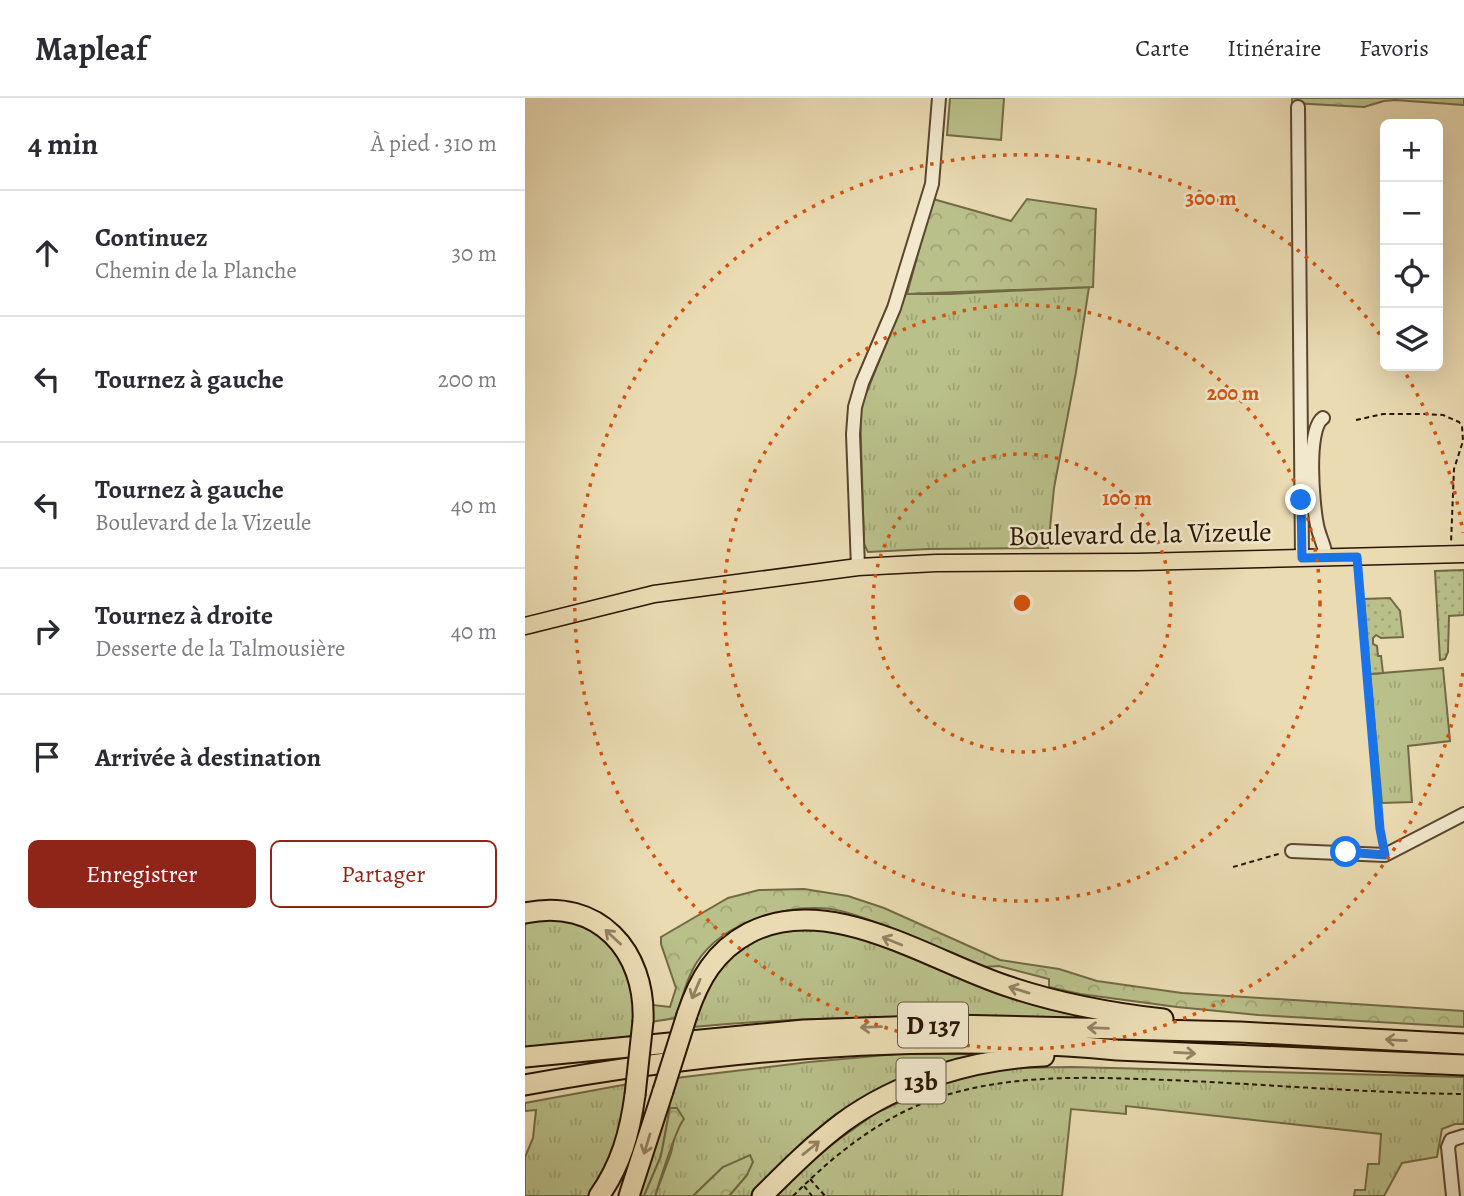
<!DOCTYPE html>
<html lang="fr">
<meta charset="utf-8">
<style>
:root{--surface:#fff;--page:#f2f2f3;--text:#2b2b33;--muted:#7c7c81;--line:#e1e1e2;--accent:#8f2418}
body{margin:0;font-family:Alegreya,serif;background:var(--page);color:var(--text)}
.controls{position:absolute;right:21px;top:21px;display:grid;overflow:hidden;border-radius:10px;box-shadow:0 7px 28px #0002}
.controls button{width:63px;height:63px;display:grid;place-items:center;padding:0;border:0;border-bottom:2px solid var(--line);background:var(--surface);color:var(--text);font:35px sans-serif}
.stop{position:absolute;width:21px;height:21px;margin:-16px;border:5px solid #1a73e8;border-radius:50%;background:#fff}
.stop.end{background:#1a73e8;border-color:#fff;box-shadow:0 2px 7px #0008}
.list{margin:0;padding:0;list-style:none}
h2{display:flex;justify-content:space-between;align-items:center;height:91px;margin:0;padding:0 28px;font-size:30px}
h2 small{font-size:23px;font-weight:400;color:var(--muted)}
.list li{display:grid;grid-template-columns:46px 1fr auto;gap:21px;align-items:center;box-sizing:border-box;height:126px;padding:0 28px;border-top:2px solid var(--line)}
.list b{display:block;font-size:26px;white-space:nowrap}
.list p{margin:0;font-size:23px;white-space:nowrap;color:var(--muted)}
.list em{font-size:23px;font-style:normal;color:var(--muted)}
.actions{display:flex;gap:14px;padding:21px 28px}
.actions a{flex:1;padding:16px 0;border:2px solid var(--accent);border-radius:10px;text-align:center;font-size:24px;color:var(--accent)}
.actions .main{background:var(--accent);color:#fff}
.icon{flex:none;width:38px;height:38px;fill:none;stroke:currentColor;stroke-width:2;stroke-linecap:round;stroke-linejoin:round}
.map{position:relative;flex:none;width:939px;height:1098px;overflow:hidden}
header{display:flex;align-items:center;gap:42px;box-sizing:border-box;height:98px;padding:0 35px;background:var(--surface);border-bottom:2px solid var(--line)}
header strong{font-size:33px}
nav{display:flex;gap:38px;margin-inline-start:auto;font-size:24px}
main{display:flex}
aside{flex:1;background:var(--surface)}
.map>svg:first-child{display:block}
.grass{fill:url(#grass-tufts);stroke:#726a46;stroke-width:2}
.forest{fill:url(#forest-crowns);stroke:#726a46;stroke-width:2}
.park{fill:#b9c08a;stroke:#726a46;stroke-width:2}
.garden{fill:url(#garden-dots);stroke:#726a46;stroke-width:2}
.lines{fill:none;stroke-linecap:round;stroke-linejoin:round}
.minor-casing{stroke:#5a462e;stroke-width:16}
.major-casing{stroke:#2a1502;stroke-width:19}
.highway-casing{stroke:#2a1502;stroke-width:23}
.path{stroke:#2a1502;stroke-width:2;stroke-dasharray:5 3.5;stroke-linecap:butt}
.minor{stroke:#f1e8cd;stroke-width:12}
.major{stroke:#eadbb2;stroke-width:16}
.highway{stroke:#eadbb2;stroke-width:19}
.highway-bridge-casing{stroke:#2a1502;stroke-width:23;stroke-linecap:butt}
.highway-bridge{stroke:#eadbb2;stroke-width:19}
.oneway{stroke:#948263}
.route{stroke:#1a73e8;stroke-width:9}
.ring{fill:none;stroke:#d5520b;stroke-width:3.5;stroke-dasharray:3.5 7}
.labels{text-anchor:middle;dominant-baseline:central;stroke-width:5;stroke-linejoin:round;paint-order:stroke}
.shield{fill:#f1e8cd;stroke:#66543f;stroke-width:2}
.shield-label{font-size:26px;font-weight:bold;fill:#2a1502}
.street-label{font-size:28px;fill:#2a1502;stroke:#f1e8cd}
.centre{fill:#d5520b;stroke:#f1e8cd;stroke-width:3.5}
.ring-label{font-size:21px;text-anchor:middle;font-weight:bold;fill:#d5520b;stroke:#f1e8cd;stroke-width:5;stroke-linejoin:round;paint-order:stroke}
</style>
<header>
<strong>Mapleaf</strong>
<nav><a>Carte</a><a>Itinéraire</a><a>Favoris</a></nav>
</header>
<main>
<aside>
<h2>4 min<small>À pied · 310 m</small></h2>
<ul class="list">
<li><svg class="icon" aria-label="ahead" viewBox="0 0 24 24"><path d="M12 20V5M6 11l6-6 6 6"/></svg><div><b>Continuez</b><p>Chemin de la Planche</p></div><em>30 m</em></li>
<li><svg class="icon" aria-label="left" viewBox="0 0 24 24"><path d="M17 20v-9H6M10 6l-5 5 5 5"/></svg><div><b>Tournez à gauche</b></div><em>200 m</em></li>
<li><svg class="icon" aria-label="left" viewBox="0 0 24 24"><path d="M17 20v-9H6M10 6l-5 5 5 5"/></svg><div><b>Tournez à gauche</b><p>Boulevard de la Vizeule</p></div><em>40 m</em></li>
<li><svg class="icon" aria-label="right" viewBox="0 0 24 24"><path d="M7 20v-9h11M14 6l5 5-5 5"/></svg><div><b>Tournez à droite</b><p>Desserte de la Talmousière</p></div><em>40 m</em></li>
<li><svg class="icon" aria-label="arrive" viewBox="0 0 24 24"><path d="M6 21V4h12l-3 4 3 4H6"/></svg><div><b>Arrivée à destination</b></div></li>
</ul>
<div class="actions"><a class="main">Enregistrer</a><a>Partager</a></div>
</aside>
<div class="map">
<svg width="939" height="1098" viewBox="0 0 939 1098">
<defs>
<pattern id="grass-tufts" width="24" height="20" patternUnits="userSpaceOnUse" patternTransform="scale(1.75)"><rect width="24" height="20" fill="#b9c08a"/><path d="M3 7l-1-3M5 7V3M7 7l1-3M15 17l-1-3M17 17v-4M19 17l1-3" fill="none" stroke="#9fa475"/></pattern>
<pattern id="forest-crowns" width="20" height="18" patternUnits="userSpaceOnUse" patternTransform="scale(1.75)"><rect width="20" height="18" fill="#b9c08a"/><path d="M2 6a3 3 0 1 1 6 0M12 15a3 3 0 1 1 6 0" fill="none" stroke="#9fa475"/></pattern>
<pattern id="garden-dots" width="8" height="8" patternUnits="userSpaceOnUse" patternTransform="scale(1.75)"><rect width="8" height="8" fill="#b9c08a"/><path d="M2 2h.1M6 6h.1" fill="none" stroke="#9fa475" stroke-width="1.8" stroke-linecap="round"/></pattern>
</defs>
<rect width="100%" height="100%" fill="#eadbb2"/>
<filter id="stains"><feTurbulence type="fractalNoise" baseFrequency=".00286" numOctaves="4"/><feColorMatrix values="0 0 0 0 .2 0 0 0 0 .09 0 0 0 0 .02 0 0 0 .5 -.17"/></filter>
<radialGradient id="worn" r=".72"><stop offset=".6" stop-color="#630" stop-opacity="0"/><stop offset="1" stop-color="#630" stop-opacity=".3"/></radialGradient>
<path class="grass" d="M564 189 551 274 529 390 523 450 403 451 343 454 339 446 335 311 381 196H425Z
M918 570 925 643 883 648 887 704 857 705 845 576Z
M35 819 68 831 99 861 110 901 108 938 0 952V822Z
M259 830 312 831 579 920C442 918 305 916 168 929 179 894 193 860 228 842 237 837 249 834 259 830Z
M373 956H484L382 984 231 1098H204L222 1077 198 1069 168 1098H130L146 1055 152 1027 145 1010 136 1058 119 1098H110L151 980 284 964Z
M547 969 939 979V1026H930L917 1031 912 1059 877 1065 859 1098H829L830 1092H840L843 1066H854L856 1036 601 1008V1016L546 1011 537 1098H248L296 1054 351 1015 388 998 439 977 483 970Z
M103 986 92 1047 63 1098H0V1059L8 1040 11 1012 0 1013V1005Z"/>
<path class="forest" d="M767 0H939V7L870 2 859 3 839 9 767 5Z
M408 101 486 123 502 101 571 111 568 189 382 196Z
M279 791 323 798 359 810 475 862 534 871 572 883 657 895 939 913V929L733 917 652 909 555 896 524 889V881L474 868 457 869C425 855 394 842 362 829 345 822 325 814 306 811 260 806 198 824 172 864 161 881 157 902 151 920L125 924 128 907 145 909 151 890 136 846V839L203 800 234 792Z
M145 1010H152L159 1021C151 1029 135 1083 130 1098H119L136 1058Z
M225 1057 228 1064 222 1077 204 1098H168L198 1069Z"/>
<path class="park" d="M425 0H479L476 42 422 37Z"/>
<path class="garden" d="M939 472V517L924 518 923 554 920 561 915 562 910 473Z
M865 500 875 513 878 539 856 540 851 537 848 540V546L852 548 853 558H856L858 575 845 576 839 501Z"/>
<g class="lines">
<g class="minor-casing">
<path id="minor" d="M773 9 777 460
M798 320C781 331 788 408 792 427 794 438 800 448 801 459
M333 469 328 336 330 309 337 285 369 210 407 86 414 0
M767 753 860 757 939 716
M928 1098 923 1049 926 1042 939 1038"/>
</g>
<g class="major-casing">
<path id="major" d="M0 528 129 496 333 469 411 465 612 464 939 456"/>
</g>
<g class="highway-casing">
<path id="highway" d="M0 815C73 799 121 853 118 923
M162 917C174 881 190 853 224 835 304 793 405 863 482 888 532 905 585 915 638 921
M0 959 279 932 426 927 715 934 939 946
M0 987C193 952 395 934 592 952L939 967
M74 1098C96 1067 105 1034 110 997
M104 1098 138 993
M237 1098C263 1072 288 1047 317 1025 374 983 449 961 519 958"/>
</g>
<path class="path" d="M831 322 858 316H900L918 317 934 324 937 328 938 343 929 371 926 445
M833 473 858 746
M708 769 757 755
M285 1081 300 1098
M279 1088 287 1098
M268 1098C308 1058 352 1022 406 1002 482 975 563 979 642 982 741 986 840 995 939 996"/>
<use href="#minor" class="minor"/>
<use href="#major" class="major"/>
<use href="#highway" class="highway"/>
<g class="highway-bridge-casing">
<path id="highway-bridge" d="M138 993 162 917
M110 997 118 923"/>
</g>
<use href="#highway-bridge" class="highway-bridge"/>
</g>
<defs><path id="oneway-shaft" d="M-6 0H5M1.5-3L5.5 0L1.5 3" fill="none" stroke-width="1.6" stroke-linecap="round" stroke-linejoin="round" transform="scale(1.75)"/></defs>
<g class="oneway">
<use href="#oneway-shaft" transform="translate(88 839) rotate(-137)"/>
<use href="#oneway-shaft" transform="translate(367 843) rotate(-158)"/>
<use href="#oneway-shaft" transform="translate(171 891) rotate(113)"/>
<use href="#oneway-shaft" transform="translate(494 892) rotate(-163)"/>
<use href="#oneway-shaft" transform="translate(346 929) rotate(178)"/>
<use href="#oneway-shaft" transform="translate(573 930) rotate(-178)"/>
<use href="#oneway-shaft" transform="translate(871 942) rotate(-177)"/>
<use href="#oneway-shaft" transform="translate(660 955) rotate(3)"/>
<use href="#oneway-shaft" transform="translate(122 1046) rotate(107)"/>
<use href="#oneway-shaft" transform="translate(286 1050) rotate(-39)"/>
</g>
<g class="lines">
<path class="route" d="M776 402 777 460 832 459 855 731 860 757 821 754"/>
</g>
<g class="ring">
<circle cx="497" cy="505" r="149"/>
<circle cx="497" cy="505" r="298"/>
<path d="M938 575A447 447 0 1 1 859 242M876 268A447 447 0 0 1 938 435"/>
</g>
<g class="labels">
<g class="shield">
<rect x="373" y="904.5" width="70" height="45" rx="5"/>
<rect x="371.5" y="960.5" width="49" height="45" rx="5"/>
</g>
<g class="shield-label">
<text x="408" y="927">D 137</text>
<text x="396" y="983">13b</text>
</g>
<g class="street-label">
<text transform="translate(615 436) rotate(-1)">Boulevard de la Vizeule</text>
</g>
</g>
<circle cx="497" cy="505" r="10" class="centre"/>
<g class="ring-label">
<text x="686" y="107">300 m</text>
<text x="708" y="302">200 m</text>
<text x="602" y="407">100 m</text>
</g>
<rect width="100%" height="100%" filter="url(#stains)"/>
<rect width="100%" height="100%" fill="url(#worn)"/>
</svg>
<div class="controls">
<button>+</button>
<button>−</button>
<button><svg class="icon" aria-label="locate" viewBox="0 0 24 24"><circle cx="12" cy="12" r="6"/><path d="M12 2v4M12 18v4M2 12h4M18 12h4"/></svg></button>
<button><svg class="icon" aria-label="layers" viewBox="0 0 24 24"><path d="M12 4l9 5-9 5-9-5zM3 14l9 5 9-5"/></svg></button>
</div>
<div class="stop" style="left:821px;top:754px"></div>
<div class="stop end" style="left:776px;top:402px"></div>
</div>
</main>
